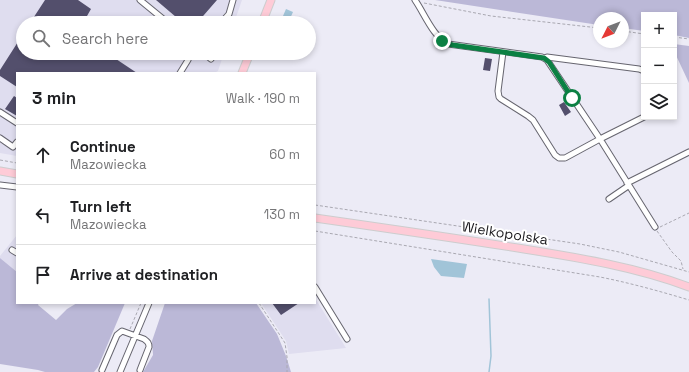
<!DOCTYPE html>
<meta charset="utf-8">
<style>
:root{--surface:#fff;--page:#f6f6f6;--text:#202124;--muted:#757577;--line:#e0e0e0}
body{margin:0;font-family:"Space Grotesk",sans-serif;background:var(--page);color:var(--text)}
.controls{position:absolute;right:12px;top:12px;display:grid;overflow:hidden;border-radius:0px;box-shadow:0 2px 6px #0003}
.controls button{width:36px;height:36px;display:grid;place-items:center;padding:0;border:0;border-bottom:1px solid var(--line);background:var(--surface);color:var(--text);font:20px sans-serif}
.compass{position:absolute;left:593px;top:12px;width:36px;height:36px;border-radius:50%;background:var(--surface);box-shadow:0 2px 6px #0003;rotate:228deg}
.stop{position:absolute;width:12px;height:12px;margin:-9px;border:3px solid #0b8043;border-radius:50%;background:#fff}
.stop.end{background:#0b8043;border-color:#fff;box-shadow:0 1px 4px #0008}
.list{margin:0;padding:0;list-style:none}
h2{display:flex;justify-content:space-between;align-items:center;height:52px;margin:0;padding:0 16px;font-size:17px}
h2 small{font-size:13px;font-weight:400;color:var(--muted)}
.list li{display:grid;grid-template-columns:26px 1fr auto;gap:12px;align-items:center;box-sizing:border-box;height:60px;padding:0 16px;border-top:1px solid var(--line)}
.list b{display:block;font-size:15px;white-space:nowrap}
.list p{margin:0;font-size:13px;white-space:nowrap;color:var(--muted)}
.list em{font-size:13px;font-style:normal;color:var(--muted)}
.icon{flex:none;width:22px;height:22px;fill:none;stroke:currentColor;stroke-width:2;stroke-linecap:round;stroke-linejoin:round}
.map{position:relative;flex:none;width:689px;height:372px;overflow:hidden}
.search{position:absolute;background:var(--surface);box-shadow:0 2px 6px #0003;left:16px;top:16px;width:300px;height:44px;display:flex;align-items:center;gap:10px;box-sizing:border-box;padding:0 14px;border-radius:22px;color:var(--muted);font-size:15px}
.panel{position:absolute;background:var(--surface);box-shadow:0 2px 6px #0003;left:16px;top:72px;width:300px;height:232px;border-radius:0px}
.map>svg:first-child{display:block}
.built{fill:#dfddef}
.green{fill:#bbb8d7}
.water{fill:#a1c4d8}
.lines{fill:none;stroke-linecap:round;stroke-linejoin:round}
.stream{stroke:#a1c4d8;stroke-width:1.5}
.building{fill:#534f6c}
.minor-casing{stroke:#66656f;stroke-width:7}
.major-casing{stroke:#cdcdce;stroke-width:9}
.path{stroke:#a9a8b1;stroke-width:1;stroke-dasharray:3 2;stroke-linecap:butt}
.minor{stroke:#fff;stroke-width:5}
.major{stroke:#fecbd7;stroke-width:7}
.route{stroke:#0b8043;stroke-width:5}
.labels{text-anchor:middle;dominant-baseline:central;stroke-width:4;stroke-linejoin:round;paint-order:stroke}
.street-label{font-size:14px;fill:#1c1b1f;stroke:#fff}
</style>
<div class="map">
<svg width="689" height="372" viewBox="0 0 689 372">
<rect width="100%" height="100%" fill="#ecebf6"/>
<path class="built" d="M0 0H242L234 23H23V53H224L218 71 214 73H17V156L0 153Z
M17 235V272L0 258V256Z
M315 298 346 348 289 354 286 341 261 303H315Z"/>
<path class="green" d="M435 0H689V38L674 35V15H644V31L623 28V18H599V25Z
M674 44 689 46V83L674 51Z
M0 258 17 272V303H39L38 305 56 320 67 309 77 303H125L98 367 94 372H45L38 370 0 364Z
M165 303H256L277 334 286 356 291 372H143L153 355 152 341Z"/>
<path class="water" d="M286 9 293 12 288 23H280Z
M431 259 467 264 464 278 441 276 434 267Z"/>
<g class="lines">
<path class="stream" d="M489 299 491 356 489 372"/>
</g>
<path class="building" d="M45 0H78L91 9 83 23H30Z
M156 0H217L197 23H183Z
M23 34V53H107L137 73H17V87L0 76V70Z
M485 58 492 59 490 71 483 70Z
M14 96 17 98V116L5 109Z
M564 102 571 112 565 116 559 105Z
M272 303H299L281 315Z"/>
<g class="lines">
<g class="minor-casing">
<path id="minor" d="M140 0 168 23
M415 0C424 13 434 38 448 44L542 57 547 60 600 139 655 227
M221 23 229 14 233 0
M503 52 498 91 499 97 501 99 528 116 533 120 555 155 559 158H565L600 139 644 117
M204 53 211 59
M544 58 547 57 639 69 644 71
M180 73 188 60
M0 112 17 123
M0 138 13 147 17 142
M627 183 689 152
M0 185 17 187
M609 199 628 186
M12 250 17 253
M315 287 347 339
M102 370 117 335 122 331 144 339C148 342 149 343 149 347L140 370
M120 372 149 303"/>
</g>
<g class="major-casing">
<path id="major" d="M262 23 271 0
M242 73 250 53
M0 171 17 174
M315 218C385 228 455 238 524 249 580 258 636 267 689 287"/>
</g>
<path class="path" d="M424 3 491 16 599 28
M623 31 644 34
M674 37 689 39
M0 160 17 163
M315 205 580 244 619 252 689 272
M660 227 689 213
M315 231 600 277C630 283 659 291 689 300
M657 231 672 252 681 261 683 269
M259 303 285 343 287 357V372
M130 329 141 303"/>
<use href="#minor" class="minor"/>
<use href="#major" class="major"/>
</g>
<g class="lines">
<path class="route" d="M442 41 448 44 453 45 544 58 549 62 572 98"/>
</g>
<g class="labels">
<g class="street-label">
<text transform="translate(505 233) rotate(9)">Wielkopolska</text>
</g>
</g>
</svg>
<div class="controls">
<button>+</button>
<button>−</button>
<button><svg class="icon" aria-label="layers" viewBox="0 0 24 24"><path d="M12 4l9 5-9 5-9-5zM3 14l9 5 9-5"/></svg></button>
</div>
<svg class="compass" viewBox="-18 -18 36 36"><path d="M0-13l5 13h-10z" fill="#e53935"/><path d="M0 13l5-13h-10z" fill="#757577"/></svg>
<div class="stop" style="left:572px;top:98px"></div>
<div class="stop end" style="left:442px;top:41px"></div>
<div class="search"><svg class="icon" aria-label="search" viewBox="0 0 24 24"><circle cx="10" cy="10" r="6"/><path d="M15 15l6 6"/></svg>Search here</div>
<section class="panel">
<h2>3 min<small>Walk · 190 m</small></h2>
<ul class="list">
<li><svg class="icon" aria-label="ahead" viewBox="0 0 24 24"><path d="M12 20V5M6 11l6-6 6 6"/></svg><div><b>Continue</b><p>Mazowiecka</p></div><em>60 m</em></li>
<li><svg class="icon" aria-label="left" viewBox="0 0 24 24"><path d="M17 20v-9H6M10 6l-5 5 5 5"/></svg><div><b>Turn left</b><p>Mazowiecka</p></div><em>130 m</em></li>
<li><svg class="icon" aria-label="arrive" viewBox="0 0 24 24"><path d="M6 21V4h12l-3 4 3 4H6"/></svg><div><b>Arrive at destination</b></div></li>
</ul>
</section>
</div>
